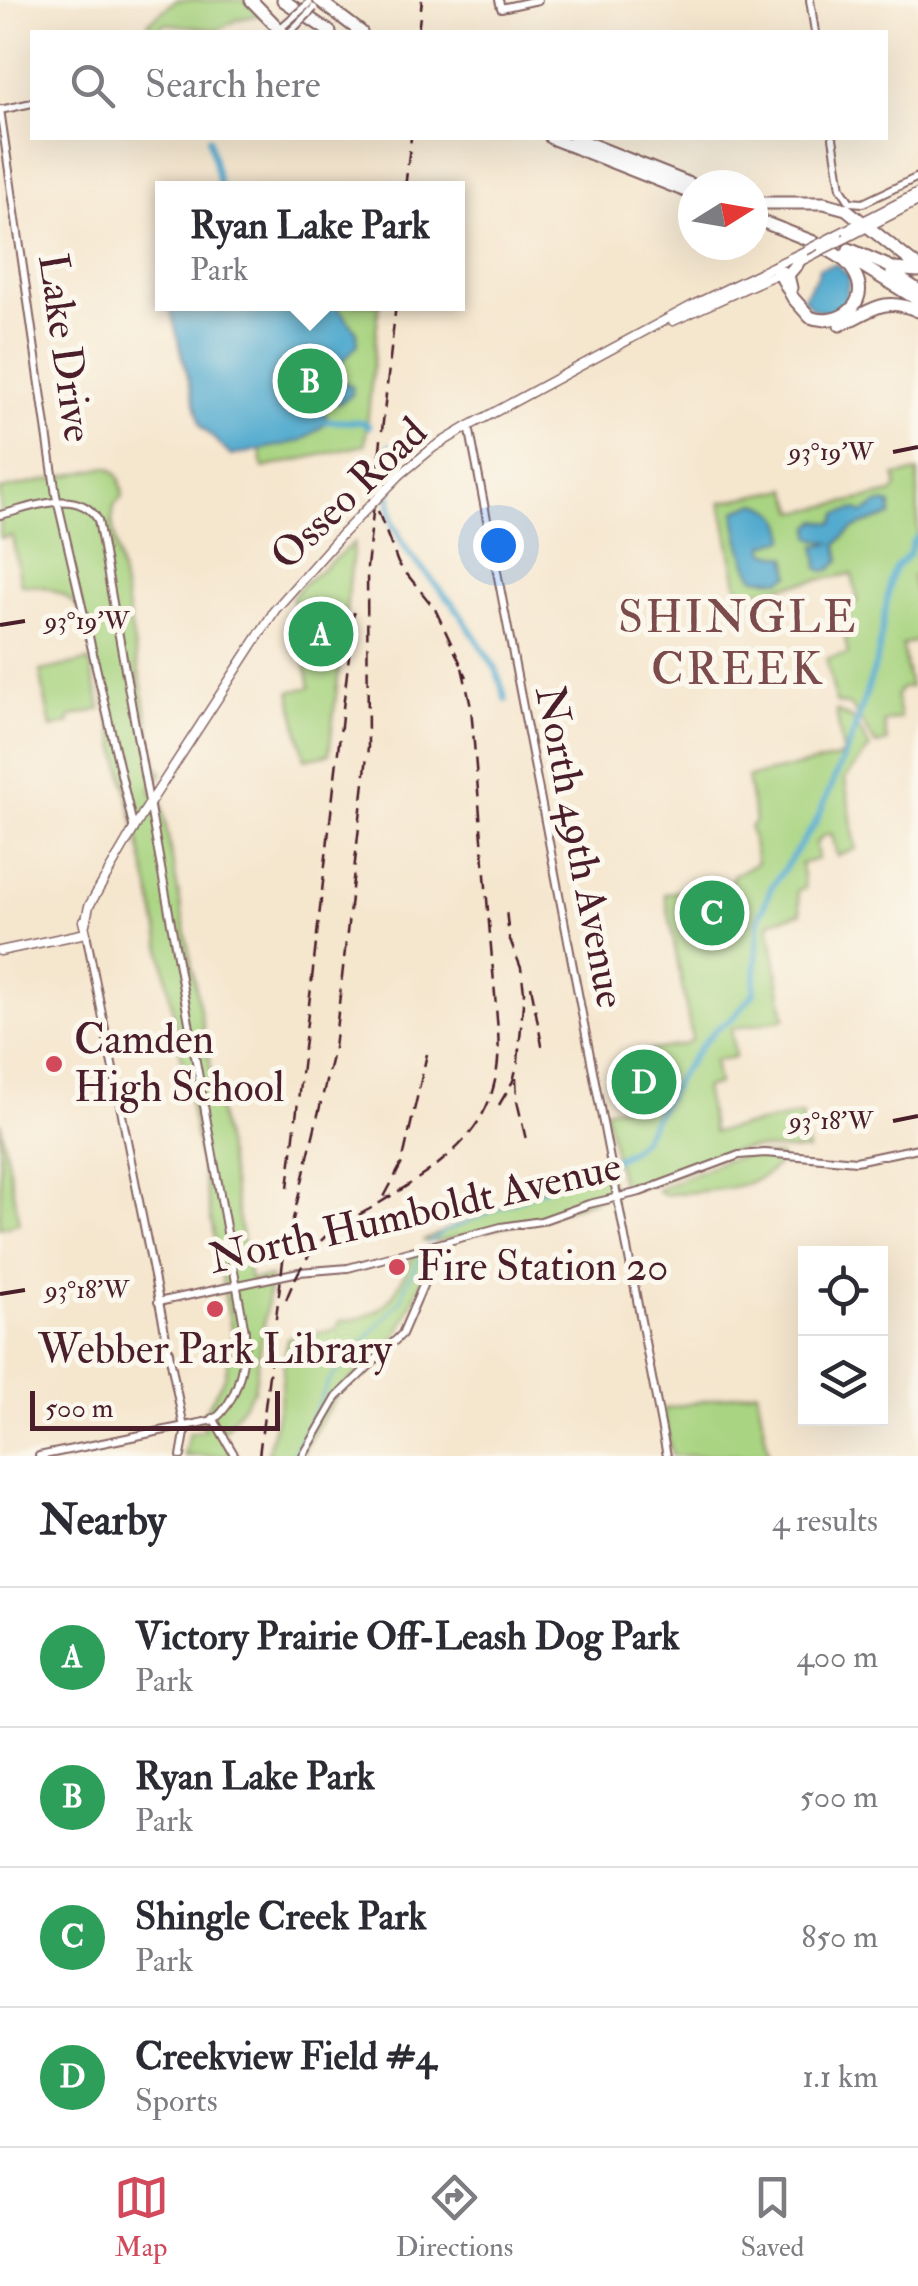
<!DOCTYPE html>
<meta charset="utf-8">
<style>
:root{--surface:#fff;--page:#f2f2f3;--text:#2b2b33;--muted:#7c7c81;--line:#e1e1e2;--accent:#d1495b}
body{margin:0;font-family:"IM FELL Double Pica",serif;background:var(--page);color:var(--text)}
.controls{position:absolute;right:30px;bottom:30px;display:grid;overflow:hidden;border-radius:0px;box-shadow:0 10px 40px #0002}
.controls button{width:90px;height:90px;display:grid;place-items:center;padding:0;border:0;border-bottom:2px solid var(--line);background:var(--surface);color:var(--text);font:50px sans-serif}
.compass{position:absolute;left:678px;top:170px;width:90px;height:90px;border-radius:50%;background:var(--surface);box-shadow:0 10px 40px #0002;rotate:79deg}
.scale{position:absolute;left:30px;bottom:25px;width:250px;box-sizing:border-box;padding-left:10px;border:5px solid #4a1f2b;border-top:0;font-size:28px;line-height:35px;white-space:nowrap;color:#4a1f2b;-webkit-text-stroke:8px #fbf7ec;paint-order:stroke}
.you{position:absolute;left:498px;top:545px;width:35px;height:35px;margin:-25px;border:8px solid #fff;border-radius:50%;background:#1a73e8;box-shadow:0 0 0 15px #1a73e833}
.badge{display:grid;place-items:center;width:65px;height:65px;border-radius:50%;background:var(--accent);color:#fff;font-size:32px;font-weight:700}
.pin{position:absolute;translate:-50% -50%;border:5px solid #fff;box-shadow:0 2px 10px #0006}
.popup{position:absolute;left:155px;top:181px;width:310px;height:130px;box-sizing:border-box;display:grid;place-content:center;border-radius:0px;background:var(--surface);filter:drop-shadow(0 2px 8px #0005);font-size:32px;white-space:nowrap;color:var(--muted)}
.popup b{font-size:38px;color:var(--text)}
.popup::after{content:'';position:absolute;left:50%;top:100%;margin-left:-20px;border:20px solid transparent;border-top-color:var(--surface)}
.list{margin:0;padding:0;list-style:none}
h2{display:flex;justify-content:space-between;align-items:center;height:130px;margin:0;padding:0 40px;font-size:42px}
h2 small{font-size:32px;font-weight:400;color:var(--muted)}
.list li{display:grid;grid-template-columns:65px 1fr auto;gap:30px;align-items:center;box-sizing:border-box;height:140px;padding:0 40px;border-top:2px solid var(--line)}
.list b{display:block;font-size:38px;white-space:nowrap}
.list p{margin:0;font-size:32px;white-space:nowrap;color:var(--muted)}
.list em{font-size:32px;font-style:normal;color:var(--muted)}
.icon{flex:none;width:55px;height:55px;fill:none;stroke:currentColor;stroke-width:2;stroke-linecap:round;stroke-linejoin:round}
.map{position:relative;flex:none;width:918px;height:1456px;overflow:hidden}
.search{position:absolute;background:var(--surface);box-shadow:0 10px 40px #0002;left:30px;right:30px;top:30px;height:110px;display:flex;align-items:center;gap:25px;box-sizing:border-box;padding:0 35px;border-radius:0px;color:var(--muted);font-size:38px}
.sheet{height:690px;background:var(--surface)}
nav{display:flex;justify-content:space-around;align-items:center;box-sizing:border-box;height:140px;border-top:2px solid var(--line);background:var(--surface);font-size:28px;color:var(--muted)}
nav a{display:grid;justify-items:center;gap:5px}
nav .on{color:var(--accent)}
.map>svg:first-child{display:block}
.green{fill:#a9d481;stroke:#7a7a56;stroke-width:2.5}
.water{fill:#52abcf;stroke:#4e657d;stroke-width:2.5}
.lines{fill:none;stroke-linecap:round;stroke-linejoin:round}
.stream{stroke:#52abcf;stroke-width:2.5}
.river{stroke:#52abcf;stroke-width:6}
.tertiary-casing{stroke:#866564;stroke-width:10}
.secondary-casing{stroke:#866564;stroke-width:11}
.motorway-casing{stroke:#866564;stroke-width:15}
.tertiary{stroke:#fff;stroke-width:6}
.secondary{stroke:#fff;stroke-width:8}
.motorway{stroke:#fff;stroke-width:11}
.rail{stroke:#4a1f2b;stroke-width:2.5;stroke-dasharray:15 8;stroke-linecap:butt}
.tertiary-bridge-casing{stroke:#866564;stroke-width:10;stroke-linecap:butt}
.secondary-bridge-casing{stroke:#866564;stroke-width:11;stroke-linecap:butt}
.tertiary-bridge{stroke:#fff;stroke-width:6}
.secondary-bridge{stroke:#fff;stroke-width:8}
.ticks{fill:none;stroke:#4a1f2b;stroke-width:4}
.poi-dot{fill:#d1495b;stroke:#fbf7ec;stroke-width:4}
.labels{text-anchor:middle;dominant-baseline:central;stroke-width:10;stroke-linejoin:round;paint-order:stroke}
.street-label{font-size:42px;fill:#4a1f2b;stroke:#fbf7ec}
.poi-label{font-size:42px;fill:#4a1f2b;stroke:#fbf7ec;text-anchor:start}
.neighbourhood-label{font-size:45px;letter-spacing:2.5px;fill:#7c4c4d;stroke:#fbf7ec}
.ticks-label{font-size:25px;text-anchor:middle;fill:#4a1f2b;stroke:#fbf7ec;stroke-width:10;stroke-linejoin:round;paint-order:stroke}
</style>
<div class="map">
<svg width="918" height="1456" viewBox="0 0 918 1456">
<rect width="100%" height="100%" fill="#fbf7ec"/>
<filter id="ink" filterUnits="userSpaceOnUse"><feTurbulence type="fractalNoise" baseFrequency=".01" numOctaves="2"/><feDisplacementMap in="SourceGraphic" scale="20" xChannelSelector="R" yChannelSelector="G"/><feConvolveMatrix kernelMatrix="1 2 1 2 8 2 1 2 1" color-interpolation-filters="sRGB"/></filter>
<filter id="wash" filterUnits="userSpaceOnUse"><feTurbulence type="fractalNoise" baseFrequency=".0048" numOctaves="4" result="noise"/><feDisplacementMap in="SourceGraphic" scale="40" xChannelSelector="R" yChannelSelector="G"/><feGaussianBlur stdDeviation="2.25" result="paint"/><feColorMatrix in="noise" values="0 0 0 0 0 0 0 0 0 0 0 0 0 0 0 0 0 1.4 0 .05"/><feComposite in="paint" operator="in"/></filter>
<g filter="url(#wash)">
<rect width="100%" height="100%" fill="#f5e6ce"/>
<path class="green" d="M176 0H245L260 15 239 19 218 30 170 24H163L158 32H151L148 23Z
M311 304H379L365 445 263 468 240 317Z
M107 467C121 472 121 484 123 497L114 505 112 522 152 744 156 765 162 773 150 791 161 799 250 1280 271 1277 254 1390 221 1435 232 1456H184L189 1433 204 1430 201 1418 225 1376 233 1339 152 898 87 620C72 595 49 584 21 585L12 536 0 538V490Z
M918 472V574L912 576 918 606V641L902 645 910 687 902 688 896 695 900 718 884 722 887 742 876 745 851 706 836 703 827 662 828 658 848 654 843 628 848 627 843 605 858 601 852 574 739 594 721 502 788 489 796 511H803L892 493 897 487 895 476Z
M354 543 329 754 305 759 290 692 310 687 292 598 302 585Z
M89 661 101 709 70 717V723L51 728 40 671Z
M836 711 853 719 870 748 845 779 856 849 837 856 832 834 824 835 816 843 818 859 801 864 805 888 797 890 801 913 769 922 785 1019 731 1029 735 1057 714 1061 718 1084 704 1088 713 1132 801 1115 808 1151C780 1151 755 1144 728 1152 692 1162 660 1189 622 1188L605 1110 629 1105 620 1056 686 1044 692 1039 665 894 732 880 733 875 757 863 750 827 755 821 747 777 838 758 843 753Z
M0 1121 19 1223 0 1228Z
M750 1155 780 1156 781 1160C759 1193 700 1190 664 1195L657 1190 722 1161Z
M605 1161 612 1190 610 1194 544 1217 440 1241H422Z
M432 1249 434 1252 401 1329 392 1342 340 1389 300 1456H267L280 1401 287 1338 337 1329 340 1321C391 1316 394 1294 415 1252Z
M757 1390 769 1456H672L663 1409Z"/>
<path class="water" d="M836 264 849 276 846 303 831 314 812 309 803 297 818 275 819 268Z
M169 304H335L357 332 358 344 330 375 334 383 345 382 352 387V395L339 403 327 404 324 409 327 423 301 441 231 456 201 426Z
M757 503C774 507 787 521 786 539L765 545 764 548 768 553 787 557 790 575 781 580 755 578C746 568 734 524 736 511Z
M880 503 891 504V516C871 521 848 527 837 545L840 560 830 570 823 571 818 568 816 546 830 543 811 537V526L817 521 834 523 838 514 857 509 863 513Z"/>
<g class="lines">
<path class="stream" d="M428 1243 443 1232 601 1166
M292 1456 329 1381 402 1299 405 1286 425 1250"/>
<path class="river" d="M209 138 220 188
M323 421 363 422 369 426
M390 446 392 456 387 472 392 518
M393 524 408 552 449 600
M452 602 496 669 506 700
M601 1166 630 1151 642 1139 677 1079 701 1046 716 1029 731 1020 754 993 759 918 771 888 816 822 852 738 878 656 890 581 895 568 909 555 912 544 918 537"/>
</g>
</g>
<g filter="url(#ink)">
<g class="lines">
<g class="tertiary-casing">
<path id="tertiary" d="M499 0 501 8 538 0
M810 0 815 32
M0 109 56 495 134 830
M0 110 32 103
M833 138 841 188 850 202 863 203 918 177
M469 426 667 1456
M0 515C31 508 78 486 98 520L245 1332C245 1363 239 1399 214 1420L39 1456
M86 933 185 1433 181 1456
M158 1302 299 1272 348 1268 501 1227 541 1221 589 1204 640 1192 739 1155 765 1153 856 1161 918 1148
M213 1418 235 1456
M303 1456 337 1397 402 1334 438 1251V1244"/>
</g>
<g class="secondary-casing">
<path id="secondary" d="M838 234 918 193
M846 238 918 201
M795 264 822 250
M673 321 783 271
M401 474 434 447 469 426 693 305 805 251
M273 612 342 534
M85 924 89 906 142 815 275 610
M0 951 86 933 83 921"/>
</g>
<g class="motorway-casing">
<path id="motorway" d="M251 0 282 32
M283 0 330 32
M319 0 361 32
M551 138 693 194
M575 138 693 185
M753 203H824L846 209 918 267
M753 218 814 242
M849 249 895 269 918 271
M845 255 918 300
M776 267 793 298 810 317C837 328 872 304 855 274 846 256 825 249 808 240
M892 273 918 290
M791 288 788 275 798 263
M840 325C871 312 882 295 918 311"/>
</g>
<use href="#tertiary" class="tertiary"/>
<use href="#secondary" class="secondary"/>
<use href="#motorway" class="motorway"/>
<path class="rail" d="M418 32 422 0
M405 188 411 138
M378 511 398 563 435 609 467 677
M531 986 543 1051
M516 1078 517 1101 527 1144
M499 1105 513 1081 518 1062 524 992 521 968 509 937 506 910
M288 1188 354 612
M384 1197 402 1163 427 1054
M286 1300C295 1276 308 1252 327 1235 341 1223 358 1216 373 1207 446 1162 505 1128 498 1031L471 707 462 667
M259 1456 283 1261 334 1048 368 747 367 567 396 304"/>
<g class="tertiary-bridge-casing">
<path id="tertiary-bridge" d="M284 25 308 4
M291 31 314 8"/>
</g>
<g class="secondary-bridge-casing">
<path id="secondary-bridge" d="M822 250 846 238
M805 251 838 234
M342 534 401 474"/>
</g>
<use href="#tertiary-bridge" class="tertiary-bridge"/>
<use href="#secondary-bridge" class="secondary-bridge"/>
</g>
</g>
<path class="ticks" d="M893 452 918 447M0 625 25 621M893 1121 918 1116M0 1294 25 1290"/>
<g class="poi-dot">
<circle cx="54" cy="1064" r="10"/>
<circle cx="397" cy="1267" r="10"/>
<circle cx="215" cy="1309" r="10"/>
</g>
<g class="labels">
<g class="street-label">
<text transform="translate(65 348) rotate(82)">Lake Drive</text>
<text transform="translate(349 494) rotate(-44)">Osseo Road</text>
<text transform="translate(580 847) rotate(79)">North 49th Avenue</text>
<text transform="translate(415 1213) rotate(-13)">North Humboldt Avenue</text>
</g>
<g class="poi-label">
<text x="74" y="1040">Camden<tspan x="74" dy="48">High School</tspan></text>
<text x="417" y="1267">Fire Station 20</text>
<text x="215" y="1350" text-anchor="middle">Webber Park Library</text>
</g>
<g class="neighbourhood-label">
<text x="738" y="618">SHINGLE<tspan x="738" dy="52">CREEK</tspan></text>
</g>
</g>
<g class="ticks-label">
<text x="831" y="460">93°19'W</text>
<text x="87" y="629">93°19'W</text>
<text x="831" y="1129">93°18'W</text>
<text x="87" y="1298">93°18'W</text>
</g>
</svg>
<div class="controls">
<button><svg class="icon" aria-label="locate" viewBox="0 0 24 24"><circle cx="12" cy="12" r="6"/><path d="M12 2v4M12 18v4M2 12h4M18 12h4"/></svg></button>
<button><svg class="icon" aria-label="layers" viewBox="0 0 24 24"><path d="M12 4l9 5-9 5-9-5zM3 14l9 5 9-5"/></svg></button>
</div>
<svg class="compass" viewBox="-18 -18 36 36"><path d="M0-13l5 13h-10z" fill="#e53935"/><path d="M0 13l5-13h-10z" fill="#7c7c81"/></svg>
<div class="scale">500 m</div>
<div class="you"></div>
<div class="pin badge" style="left:321px;top:634px;background:#2e9e5b">A</div>
<div class="pin badge" style="left:310px;top:381px;background:#2e9e5b">B</div>
<div class="popup"><b>Ryan Lake Park</b>Park</div>
<div class="pin badge" style="left:712px;top:913px;background:#2e9e5b">C</div>
<div class="pin badge" style="left:644px;top:1082px;background:#2e9e5b">D</div>
<div class="search"><svg class="icon" aria-label="search" viewBox="0 0 24 24"><circle cx="10" cy="10" r="6"/><path d="M15 15l6 6"/></svg>Search here</div>
</div>
<section class="sheet">
<h2>Nearby<small>4 results</small></h2>
<ul class="list">
<li><span class="badge" style="background:#2e9e5b">A</span><div><b>Victory Prairie Off-Leash Dog Park</b><p>Park</p></div><em>400 m</em></li>
<li><span class="badge" style="background:#2e9e5b">B</span><div><b>Ryan Lake Park</b><p>Park</p></div><em>500 m</em></li>
<li><span class="badge" style="background:#2e9e5b">C</span><div><b>Shingle Creek Park</b><p>Park</p></div><em>850 m</em></li>
<li><span class="badge" style="background:#2e9e5b">D</span><div><b>Creekview Field #4</b><p>Sports</p></div><em>1.1 km</em></li>
</ul>
</section>
<nav>
<a class="on"><svg class="icon" aria-label="map" viewBox="0 0 24 24"><path d="M3 6l6-2 6 2 6-2v14l-6 2-6-2-6 2zM9 4v14M15 6v14"/></svg>Map</a>
<a><svg class="icon" aria-label="directions" viewBox="0 0 24 24"><path d="M12 3l9 9-9 9-9-9zM9 14v-3h6M13 9l2 2-2 2"/></svg>Directions</a>
<a><svg class="icon" aria-label="saved" viewBox="0 0 24 24"><path d="M7 4h10v16l-5-4-5 4z"/></svg>Saved</a>
</nav>
